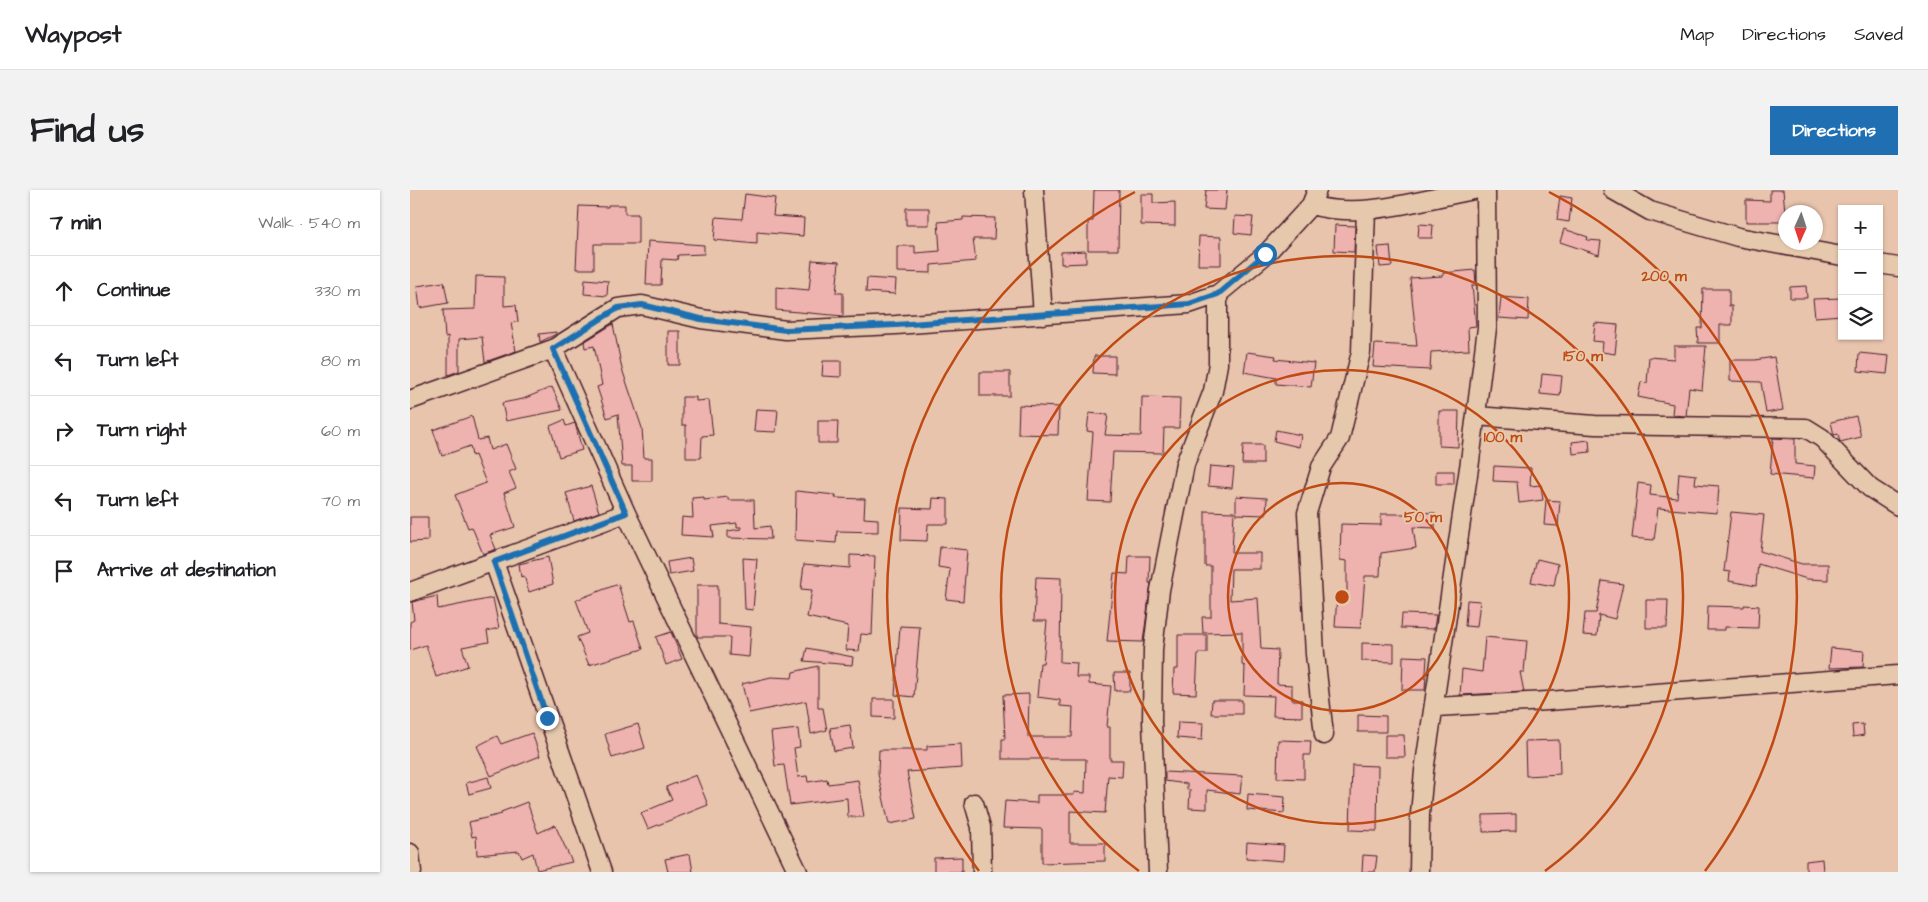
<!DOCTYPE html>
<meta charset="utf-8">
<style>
:root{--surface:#fff;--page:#f2f2f2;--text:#202124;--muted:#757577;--line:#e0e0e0;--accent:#1f6fb2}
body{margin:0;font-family:"Architects Daughter",sans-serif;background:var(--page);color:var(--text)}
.controls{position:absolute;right:15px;top:15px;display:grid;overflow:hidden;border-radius:0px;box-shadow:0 1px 4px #0004}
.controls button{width:45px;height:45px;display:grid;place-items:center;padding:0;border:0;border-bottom:1px solid var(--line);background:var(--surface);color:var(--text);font:25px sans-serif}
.compass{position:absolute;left:1368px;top:15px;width:45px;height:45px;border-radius:50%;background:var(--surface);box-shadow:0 1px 4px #0004;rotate:183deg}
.stop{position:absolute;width:15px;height:15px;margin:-11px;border:4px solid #1f6fb2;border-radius:50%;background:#fff}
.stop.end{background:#1f6fb2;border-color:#fff;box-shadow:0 1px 5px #0008}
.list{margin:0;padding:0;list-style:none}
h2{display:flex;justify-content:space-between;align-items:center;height:65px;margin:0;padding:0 20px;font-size:21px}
h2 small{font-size:16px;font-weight:400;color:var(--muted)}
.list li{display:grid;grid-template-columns:32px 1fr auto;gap:15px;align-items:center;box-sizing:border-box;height:70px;padding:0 20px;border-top:1px solid var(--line)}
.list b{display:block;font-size:19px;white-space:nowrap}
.list em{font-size:16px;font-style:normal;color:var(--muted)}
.icon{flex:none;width:28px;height:28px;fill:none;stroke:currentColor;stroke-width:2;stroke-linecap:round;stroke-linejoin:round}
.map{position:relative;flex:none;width:1488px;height:682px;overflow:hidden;border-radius:0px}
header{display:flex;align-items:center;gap:30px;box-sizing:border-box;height:70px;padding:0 25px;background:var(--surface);border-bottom:1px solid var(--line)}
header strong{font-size:24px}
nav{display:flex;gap:28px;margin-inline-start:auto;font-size:18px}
.intro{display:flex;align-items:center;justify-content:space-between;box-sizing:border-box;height:120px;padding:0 30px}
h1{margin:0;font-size:35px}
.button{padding:12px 22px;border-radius:0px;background:var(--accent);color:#fff;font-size:18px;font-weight:700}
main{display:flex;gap:30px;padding:0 30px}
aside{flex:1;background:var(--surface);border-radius:0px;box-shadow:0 1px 4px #0004}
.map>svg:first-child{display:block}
.building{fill:#eeb2af;stroke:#4a1f2b}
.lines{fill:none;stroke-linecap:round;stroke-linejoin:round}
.street-casing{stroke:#4a1f2b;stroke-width:21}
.street{stroke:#e6c9ad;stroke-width:18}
.route{stroke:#1f6fb2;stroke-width:6}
.ring{fill:none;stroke:#c04a14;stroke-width:2.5}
.centre{fill:#c04a14;stroke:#e6c9ad;stroke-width:2.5}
.ring-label{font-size:15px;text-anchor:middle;font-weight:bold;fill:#c04a14;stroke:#e6c9ad;stroke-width:4;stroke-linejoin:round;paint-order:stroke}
</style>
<header>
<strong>Waypost</strong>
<nav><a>Map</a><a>Directions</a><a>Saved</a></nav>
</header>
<div class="intro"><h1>Find us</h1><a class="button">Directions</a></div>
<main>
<aside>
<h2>7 min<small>Walk · 540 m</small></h2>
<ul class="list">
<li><svg class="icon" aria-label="ahead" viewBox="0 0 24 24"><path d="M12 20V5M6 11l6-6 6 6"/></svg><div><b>Continue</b></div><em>330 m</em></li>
<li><svg class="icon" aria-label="left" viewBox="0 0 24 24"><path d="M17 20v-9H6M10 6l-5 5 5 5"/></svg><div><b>Turn left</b></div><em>80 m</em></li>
<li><svg class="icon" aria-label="right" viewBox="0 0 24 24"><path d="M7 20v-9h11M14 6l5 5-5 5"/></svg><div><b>Turn right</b></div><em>60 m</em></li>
<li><svg class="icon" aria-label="left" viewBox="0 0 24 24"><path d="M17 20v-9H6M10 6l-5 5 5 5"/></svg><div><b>Turn left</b></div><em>70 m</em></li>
<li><svg class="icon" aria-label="arrive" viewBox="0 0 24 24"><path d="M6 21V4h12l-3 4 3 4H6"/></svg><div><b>Arrive at destination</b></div></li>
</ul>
</aside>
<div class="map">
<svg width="1488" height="682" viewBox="0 0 1488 682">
<rect width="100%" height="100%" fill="#e8c4ad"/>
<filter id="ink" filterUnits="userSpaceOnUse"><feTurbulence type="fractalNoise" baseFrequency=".02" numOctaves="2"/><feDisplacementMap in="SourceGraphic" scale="10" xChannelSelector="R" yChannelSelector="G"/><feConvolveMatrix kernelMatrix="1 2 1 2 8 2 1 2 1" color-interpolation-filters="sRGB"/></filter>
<g filter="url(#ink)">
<path class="building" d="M684 0H709L708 60H678V31H683Z
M796 0H817L815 20 794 19Z
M1360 0H1373L1376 32H1336V10L1360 11Z
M335 4 365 8 363 26 394 28 393 46 347 42V54L304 50 306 27 332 29Z
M731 4H743V13L765 12V36L731 35Z
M1150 6 1162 8 1159 32 1147 30Z
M198 15H215V24H228V54H184V79H166L169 16 198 17Z
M496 18H519V35H496Z
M825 26 843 27 841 45 824 43Z
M553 27 585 28 584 49H563L566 71 521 75V83L487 82V56H505V63L530 61 528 32 553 30Z
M1009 34 1023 35 1022 48H1008Z
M925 35 945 36 944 62 924 61Z
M1154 39 1178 47 1177 50 1191 51 1189 65 1150 52Z
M789 46 811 47V75H788Z
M238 51 294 55V64L268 65 267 70 252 69 251 95H236Z
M980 56 982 76 970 77 968 57Z
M676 61V73L651 74V62Z
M402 70 429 72 426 103H433V126L366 120V97L399 100Z
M1065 80 1066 95H1062L1066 136 1058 137 1059 160 1021 162 1020 180 963 177 965 154 1007 156 1000 88 1033 86V83Z
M66 86 94 87V116L106 115 108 132 101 133 106 161 75 172 72 147 49 149V181L38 185V146L35 147 33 120 65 119Z
M457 88 486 90 485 104 456 102Z
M175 89 198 91 197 106 174 104Z
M34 92 38 113 10 118 7 96Z
M1396 96 1397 108H1380V97Z
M1293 99H1319V116H1322V135H1310V153H1288L1287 138H1292Z
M1091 107 1119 109 1118 130 1089 128Z
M1432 108V125L1405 127 1403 109Z
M1185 133 1208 135 1205 164 1192 162 1193 152 1183 151Z
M203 134 212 179 232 238 234 268H242V291H222V276H212L208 224 197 228 187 197 192 195 184 156 175 158 174 152Z
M258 141H270V175H258Z
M146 142V144L130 152 129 144Z
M1264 156H1296L1292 200 1279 198 1276 226 1262 225 1263 214 1228 207 1231 192 1237 193 1239 167 1264 169Z
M837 162 866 166 865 169 904 173 901 197 866 194V188L834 182Z
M1449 163 1479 166 1477 184 1448 181Z
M684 166H705V184L683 183Z
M1364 167 1373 220 1356 223 1351 192 1320 191V170H1345Z
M413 171H431V187L412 186Z
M570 182H600V206H570Z
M1132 184 1152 186 1150 206 1130 204Z
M142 197 152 220 96 231 92 213 113 209Z
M272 207H286V211L299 210 303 245 292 246 291 268H276V235H272Z
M732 207 770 208 769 238H754L753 263 703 262 700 312 678 311 683 242 677 241 679 223 698 225 695 245 731 246Z
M609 215 649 217 648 245 608 244Z
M346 219 368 220 366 242 344 241Z
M1029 221H1049L1048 257 1029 256Z
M62 226 68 250 77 248 80 260 96 254 106 279 99 282 106 298 94 303 105 337 80 345 86 359 73 364 62 337 58 338 45 305 76 293 65 265 62 266 60 256 32 266 23 240Z
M1446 226 1451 247 1430 252 1428 244 1424 245 1421 232Z
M154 230 156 236 165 233 172 260 149 267 140 236Z
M408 231H428L427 253H408Z
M866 240 891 245 889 257 864 251Z
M1363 248 1385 249V274L1405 276 1404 288 1360 284Z
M1179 250 1180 262 1163 264 1162 252Z
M833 255H853V274H832Z
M800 276 824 278 822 298 798 296Z
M1084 276 1121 278 1120 296 1131 295 1133 310 1109 313 1107 292 1083 291Z
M1026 281H1044V294H1026Z
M1269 283 1286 285 1285 294 1309 296 1307 323 1248 318 1244 350 1222 348 1228 293 1241 295 1240 305 1267 308Z
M181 296 189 322 164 331 156 303Z
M386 301 426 305 425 308 455 309 454 328 468 329V342L427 341 426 353 385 350Z
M826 306 857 308 856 325 826 324Z
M294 307V310L318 307V310H344L345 338 360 336 361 349 318 348V341L331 339V337H327V333L302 336 304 347 271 345 272 327 283 328 282 308Z
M523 308 538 309V334H518L517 351 491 350 492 318 522 319Z
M1136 310 1150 311 1148 336 1134 335Z
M795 321 824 322 822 363H850V379H821L820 410 848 408 851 459 868 460 867 494 882 495V510H892V527L863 526 864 506 834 505 835 476 832 475V442L793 443 792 427H801V376H795Z
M1000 322 1025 323V338L1003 337 1006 358 971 363 970 386H955L951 438 925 437 927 404 937 405V371L930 370 931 334 971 335V324H1000Z
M1321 322 1354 325 1350 361 1392 374H1418V390L1397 389 1348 374 1346 396 1319 391 1320 382 1314 381Z
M0 327H18V351L0 352Z
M530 357 557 360 553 411 536 409 540 379 528 377Z
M440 365 465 366 462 445 451 444 449 461 436 460 438 436 397 427 402 400 391 399 394 374 440 378Z
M719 366H740L739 393H741L733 452 697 451 704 383 718 384Z
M138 367 143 394 119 402 114 386 111 387 109 374Z
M281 368 283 381 259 385 257 372Z
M333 368 347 369 343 420 335 419Z
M1127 369 1148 374 1144 396 1121 392Z
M626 387 651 388 650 472 667 473 666 487H679V494L701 496 697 537H700V570H713L712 587 698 586 695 623 660 621V653H695V671L632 673V639L593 638 595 611 627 613V605H664V602L675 603 676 569H592V549H595L593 505 619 504 618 547H662L663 517 650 516V510L627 507 630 473H633L637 431H624Z
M1192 391 1213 394 1205 429 1189 425 1187 446 1173 445 1175 423H1186Z
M208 394 220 432 224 431 233 459 179 475 167 447 178 443 166 410Z
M287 395H308V434L341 437 339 467 319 465 320 447H287Z
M27 406 28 419 83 408 89 438 77 441 79 452 52 457 58 476 26 487 16 455 0 460V432L4 430 2 412Z
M1057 410 1070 411 1067 437 1055 436Z
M1236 410H1258L1257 438H1236Z
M1334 415 1349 416 1348 438 1315 437V440H1297L1298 416 1334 417Z
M992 424 1026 425 1024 439 991 438Z
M490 436 510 437 504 507 485 505Z
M261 442 272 469 256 475 246 447Z
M768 445H797V463H788L786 504 763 503 764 479H768Z
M1075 447 1117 451 1114 482H1110L1114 502 1050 505 1052 479 1072 482Z
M952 453 984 454V472L952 471Z
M397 458 443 467 442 475 394 471Z
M1421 458 1454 461 1453 477 1419 478Z
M993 466 1017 467 1015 500H992Z
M408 476V518H413L417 540 401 544 396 511 339 523 332 494 361 487 382 488 383 482Z
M704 483H720V501H705Z
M463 509H484V528L463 527Z
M802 510H832V524H801Z
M948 525 976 526V542H948Z
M768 532 793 533 792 550 767 548Z
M228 534 235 558 202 568 195 544Z
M1453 534 1454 545 1443 547 1442 535Z
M440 535 443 558 424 561 420 538Z
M388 539 390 557 384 558 388 587 397 586 398 592 417 589 418 594 448 590 454 627H438L437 608 380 615 374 575 365 576 361 542Z
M122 543 130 566 81 586 67 556 87 546 91 554Z
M975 545H994L995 567H975Z
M868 550 901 551 900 565H894V589L867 588Z
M1149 550 1150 584 1116 586 1115 551Z
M551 554 552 578 497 582 506 629 479 634 468 584 469 560H517V556Z
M942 575 968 576 967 641 940 640Z
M755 582 832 586 830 604 797 600V619L779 618 780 600H777V594L755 591Z
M286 585 298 615 238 639 231 623 262 610 256 597Z
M78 587 81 598 59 604 56 593Z
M838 604 875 607 874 623 837 620Z
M117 612 128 643 145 635 162 672 127 680 123 663 112 668 109 661 67 665 66 646 62 647 59 632 92 624 91 622Z
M1106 624V641L1073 642V625Z
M837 652 874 655 873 671 836 668Z
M280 664 283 682H258L255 669Z
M953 665 967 666 965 682H952Z
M552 667V682H524V668Z
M1412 669 1413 682H1396V671Z"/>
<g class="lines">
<g class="street-casing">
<path id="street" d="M624 0 633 125
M1203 0 1240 21 1328 47 1432 66
M901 15C951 30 1014 9 1064 0
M1469 74 1488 77
M143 159 216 323 388 682
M0 210 143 159 208 118 232 115 291 129 376 140 486 135 779 114 808 104 855 65 901 15 907 0
M1066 226 1185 235 1396 238 1412 248 1460 298 1488 316
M84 372 192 682
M0 402 216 323
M1025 517 1138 511 1488 485
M914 545 905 464 897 323 911 277 930 248 951 162 956 20
M564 613 571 637 572 682
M0 663 2 682
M748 682 742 531 743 459 750 400 775 274 803 201 808 174V104
M1009 682 1010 624 1014 581 1060 271 1077 138 1076 0"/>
</g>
<use href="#street" class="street"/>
</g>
</g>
<g class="lines" filter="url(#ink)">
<path class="route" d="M137 528 84 372 216 323 143 159 208 118 232 115 291 129 376 140 486 135 779 114 808 104 855 64"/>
</g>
<g class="ring">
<circle cx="932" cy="407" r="114"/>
<circle cx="932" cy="407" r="227"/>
<path d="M729 681A341 341 0 1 1 1135 681"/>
<path d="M569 681A455 455 0 0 1 725 2M1139 2A455 455 0 0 1 1295 681"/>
</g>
<circle cx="932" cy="407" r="8" class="centre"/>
<g class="ring-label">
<text x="1254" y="91">200 m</text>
<text x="1173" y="171">150 m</text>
<text x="1093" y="252">100 m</text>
<text x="1013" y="332">50 m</text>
</g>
</svg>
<div class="controls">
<button>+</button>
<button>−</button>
<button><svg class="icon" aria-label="layers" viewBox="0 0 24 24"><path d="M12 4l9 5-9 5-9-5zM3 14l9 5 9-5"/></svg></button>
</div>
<svg class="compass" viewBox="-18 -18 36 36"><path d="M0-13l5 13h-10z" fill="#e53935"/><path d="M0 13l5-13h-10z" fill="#757577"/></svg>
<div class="stop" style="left:855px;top:64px"></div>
<div class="stop end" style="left:137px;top:528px"></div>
</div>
</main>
